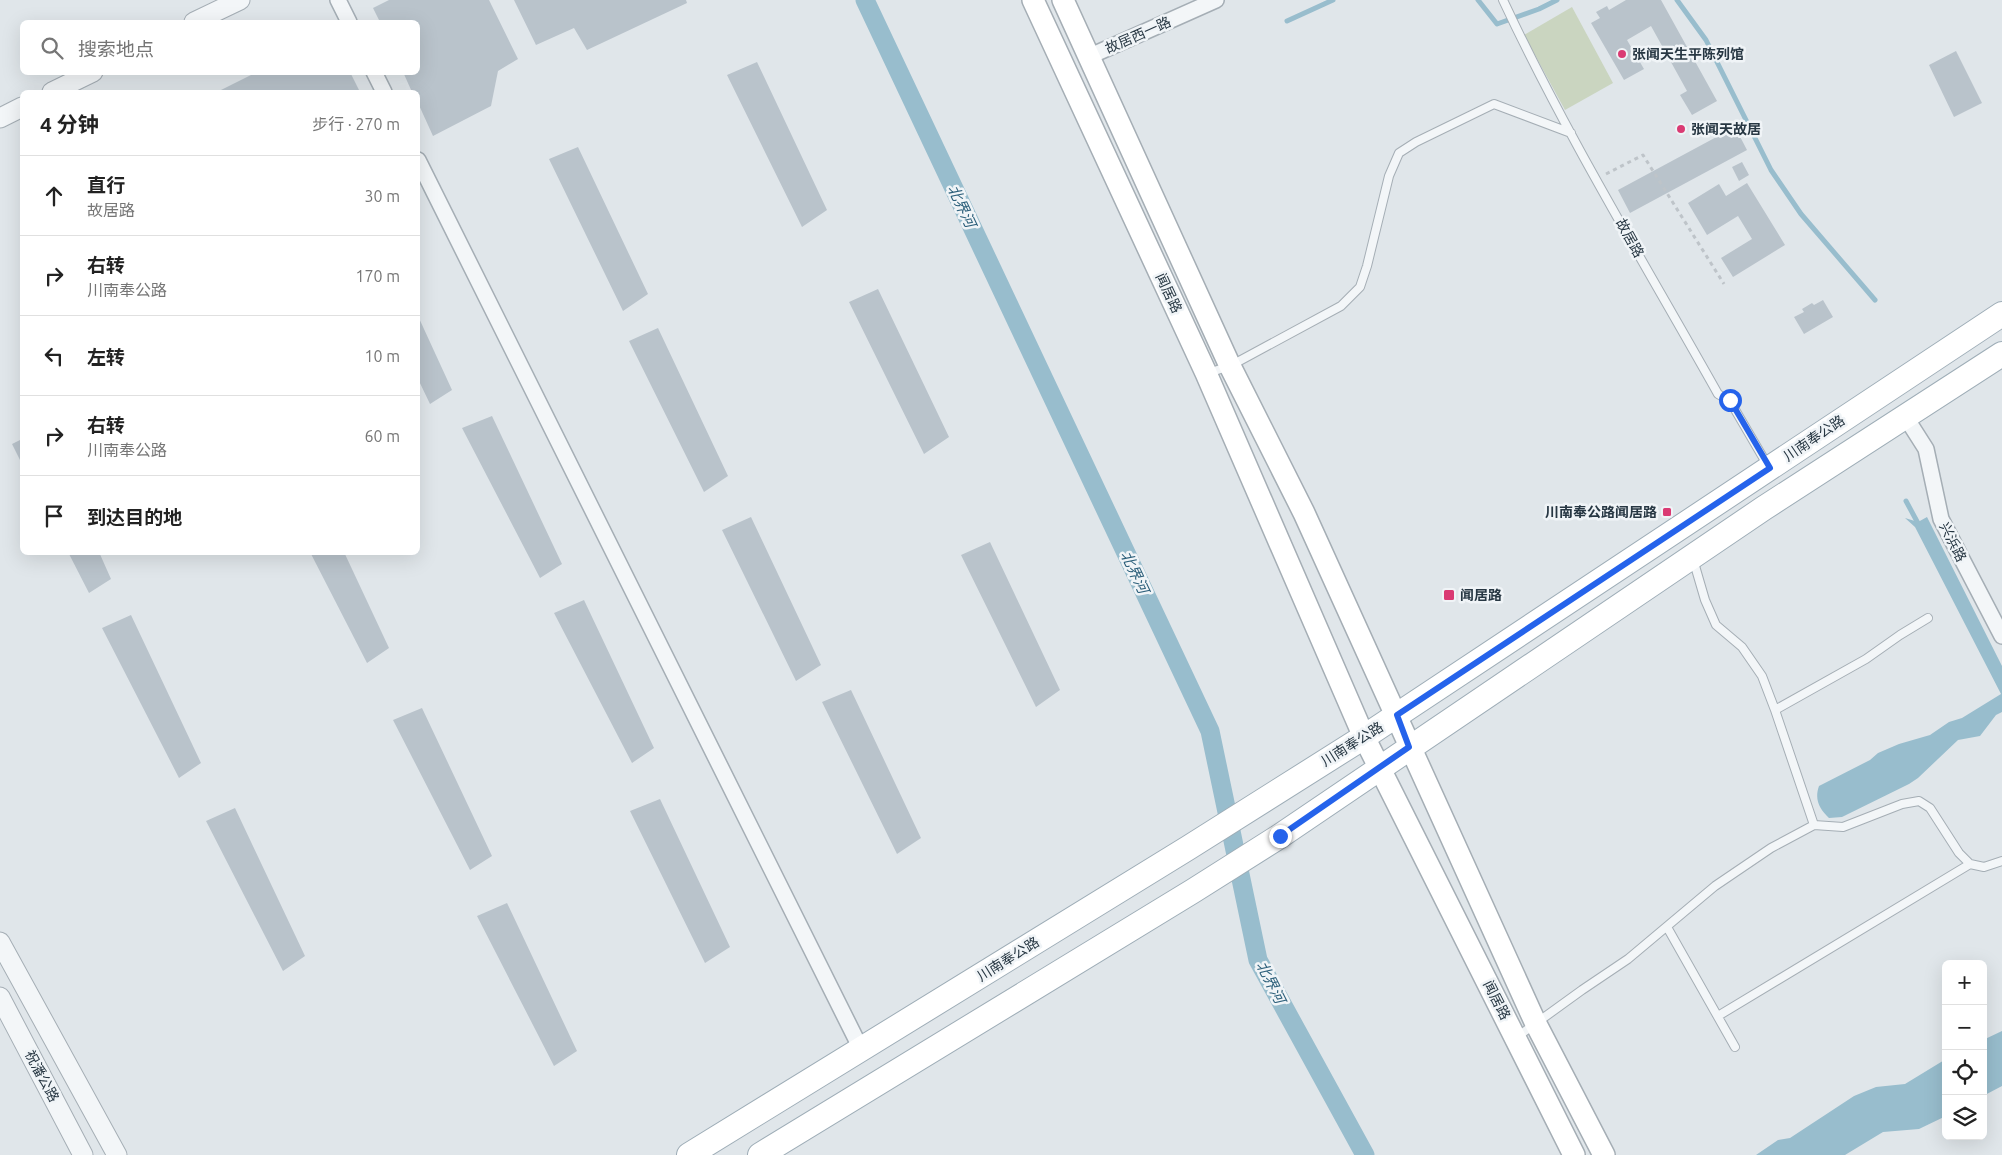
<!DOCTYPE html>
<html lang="zh">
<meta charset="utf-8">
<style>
:root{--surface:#fff;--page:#f6f6f6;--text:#222;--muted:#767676;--line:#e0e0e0}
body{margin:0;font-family:Ubuntu,"Noto Sans SC",sans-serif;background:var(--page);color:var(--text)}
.controls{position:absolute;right:15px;bottom:15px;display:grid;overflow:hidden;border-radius:8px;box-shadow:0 5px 20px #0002}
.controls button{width:45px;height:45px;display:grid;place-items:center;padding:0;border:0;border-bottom:1px solid var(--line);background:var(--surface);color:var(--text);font:25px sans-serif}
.stop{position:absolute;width:15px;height:15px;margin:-11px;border:4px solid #2563eb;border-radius:50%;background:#fff}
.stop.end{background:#2563eb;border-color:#fff;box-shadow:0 1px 5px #0008}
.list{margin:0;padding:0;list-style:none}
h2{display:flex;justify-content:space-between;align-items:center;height:65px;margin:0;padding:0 20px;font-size:21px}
h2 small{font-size:16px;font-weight:400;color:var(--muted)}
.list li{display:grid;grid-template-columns:32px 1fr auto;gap:15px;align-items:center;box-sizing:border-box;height:80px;padding:0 20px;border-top:1px solid var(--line)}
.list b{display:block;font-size:19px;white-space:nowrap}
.list p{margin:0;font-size:16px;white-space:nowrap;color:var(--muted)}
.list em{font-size:16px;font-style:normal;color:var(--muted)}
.icon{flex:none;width:28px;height:28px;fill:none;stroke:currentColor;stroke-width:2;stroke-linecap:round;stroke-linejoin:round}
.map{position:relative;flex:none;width:2002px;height:1155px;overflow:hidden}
.search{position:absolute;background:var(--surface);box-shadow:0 5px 20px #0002;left:20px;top:20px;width:400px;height:55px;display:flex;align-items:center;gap:12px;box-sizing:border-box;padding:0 18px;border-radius:8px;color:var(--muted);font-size:19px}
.panel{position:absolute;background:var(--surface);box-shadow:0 5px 20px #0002;left:20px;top:90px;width:400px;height:465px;border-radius:8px}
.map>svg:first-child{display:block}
.green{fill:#cad5c0}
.water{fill:#98bdcd}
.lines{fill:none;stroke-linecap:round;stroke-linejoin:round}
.stream{stroke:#98bdcd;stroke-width:5}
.canal{stroke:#98bdcd;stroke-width:19}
.building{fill:#b9c3cb}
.service-casing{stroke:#a5aeb5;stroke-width:10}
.minor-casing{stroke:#a5aeb5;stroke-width:18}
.tertiary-casing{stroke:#a5aeb5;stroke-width:21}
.secondary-casing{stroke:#a5aeb5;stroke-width:24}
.primary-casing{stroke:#9eadb7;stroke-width:26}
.path{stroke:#bec4c9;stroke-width:3;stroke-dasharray:4 4;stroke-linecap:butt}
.service{stroke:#f3f6f8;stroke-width:8}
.minor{stroke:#f3f6f8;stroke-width:15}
.tertiary{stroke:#f3f6f8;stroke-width:19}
.secondary{stroke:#fff;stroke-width:21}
.primary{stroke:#fff;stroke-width:24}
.route{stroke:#2563eb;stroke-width:6}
.poi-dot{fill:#da3a73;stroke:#f0f4f7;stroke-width:2}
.labels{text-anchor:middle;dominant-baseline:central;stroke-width:5;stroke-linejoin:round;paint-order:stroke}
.street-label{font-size:14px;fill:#273743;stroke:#f0f4f7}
.poi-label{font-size:14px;font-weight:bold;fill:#273743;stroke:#f0f4f7;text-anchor:start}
.water-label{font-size:15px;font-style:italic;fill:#2d607b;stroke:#f0f4f7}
</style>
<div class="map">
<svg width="2002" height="1155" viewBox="0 0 2002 1155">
<rect width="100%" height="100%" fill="#e0e6ea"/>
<path class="green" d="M1572 7 1613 83 1565 110 1524 35Z"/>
<path class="water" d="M1927 517 2002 666V712L1996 715 1980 736 1958 740 1918 778 1909 784 1842 817 1829 818C1820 809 1814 800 1819 786L1870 760 1878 753 1899 744 1930 735 1949 722 1962 718 2001 694 1915 527 1905 518 1918 522Z
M2002 1031V1086L1983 1096V1040Z
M1946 1059V1116L1919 1129 1883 1132 1845 1155H1756L1778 1140 1790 1138 1854 1096 1876 1087 1905 1084Z"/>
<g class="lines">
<path class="stream" d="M1478 0 1497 24 1539 9 1557 0
M1677 0 1706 40 1771 170 1801 214 1875 300
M1287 21 1333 0
M1906 501 1920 527"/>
<path class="canal" d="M865 0 1210 731 1258 960 1365 1155"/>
</g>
<path class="building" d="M389 0H489L518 59 498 71 491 106 433 136 418 103V92H412L403 72H418V22H380L373 8Z
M514 0H686L687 3 587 50 574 28 536 45Z
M1626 0H1661L1717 101 1692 115 1680 95 1687 91 1651 26 1627 40 1644 69 1624 80 1591 23 1600 18 1596 12 1607 6 1609 10Z
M1956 51 1982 103 1954 117 1929 65Z
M757 62 827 210 802 227 727 75Z
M257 72H350L360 92H217Z
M1735 127 1747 150 1630 213 1618 190Z
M578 147 648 294 623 311 549 159Z
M1742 162 1749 175 1739 181 1732 167Z
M1747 183 1785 245 1733 277 1721 258 1752 239 1738 216 1707 235 1688 203 1719 184 1726 196Z
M878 289 949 437 924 454 849 302Z
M1823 300 1833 317 1804 334 1794 317 1804 312 1802 309 1812 303 1814 305Z
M418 316 452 390 430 404 418 379Z
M658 328 728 476 704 492 629 341Z
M492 416 562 564 540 578 462 428Z
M22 439V464L12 444Z
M751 517 821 665 796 681 722 530Z
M990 542 1060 690 1036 707 961 555Z
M68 552H99L111 579 89 593Z
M310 552H344L389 648 367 663Z
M584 600 654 748 632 763 554 613Z
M131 615 201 763 179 778 102 628Z
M851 690 921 838 897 854 822 702Z
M422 708 492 856 470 870 393 720Z
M660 799 730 947 705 963 630 811Z
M235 808 305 956 283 971 206 821Z
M507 903 577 1051 554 1066 477 916Z"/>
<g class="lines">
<g class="service-casing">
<path id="service" d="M1503 0C1566 135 1645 264 1718 394L1730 401 1768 466
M1208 373 1230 366 1341 306 1360 287 1367 266 1389 176 1399 153 1416 142 1494 104 1571 133
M1693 559 1705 600 1716 625 1742 647 1762 676 1775 710 1814 825 1843 827 1902 804 1919 801 1930 808 1959 853 1970 864 1984 867 2002 861
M1775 710 1866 659 1900 635 1928 618
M1667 927 1735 1047
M1718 1016 1970 864
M1517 1037 1582 990 1628 959 1715 886 1771 848 1814 825"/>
</g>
<g class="minor-casing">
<path id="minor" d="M338 0 349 22
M1088 57 1216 0
M374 72 384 92
M418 160 861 1049
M1905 416 1926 449 1941 519 2002 636"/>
</g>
<g class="tertiary-casing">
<path id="tertiary" d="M194 22 240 0
M52 92 93 72
M0 118 22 107
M0 942 117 1155
M0 997 83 1155"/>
</g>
<g class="secondary-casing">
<path id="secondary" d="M1033 0 1206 373 1364 737 1574 1155
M1063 0 1230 366 1304 513 1536 1024 1604 1155"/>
</g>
<g class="primary-casing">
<path id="primary" d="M689 1155 1188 848 1364 737 2002 314
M760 1155 1193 891 1280 836 1764 508 2002 354"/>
</g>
<path class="path" d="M1606 174 1643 155 1724 284"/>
<use href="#service" class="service"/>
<use href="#minor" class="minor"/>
<use href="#tertiary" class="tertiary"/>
<use href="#secondary" class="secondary"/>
<use href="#primary" class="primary"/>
</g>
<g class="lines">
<path class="route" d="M1280 836 1409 747 1397 715 1770 468 1730 400"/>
</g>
<g class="poi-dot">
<circle cx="1622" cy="54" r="5"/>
<circle cx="1681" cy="129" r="5"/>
<rect x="1662" y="507" width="10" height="10" rx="2.5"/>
<rect x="1443" y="589" width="12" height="12" rx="2.5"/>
</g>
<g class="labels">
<g class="street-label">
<text transform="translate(1138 35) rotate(-24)">故居西一路</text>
<text transform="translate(1630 238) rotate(61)">故居路</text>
<text transform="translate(1169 293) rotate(65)">闻居路</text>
<text transform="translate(1814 438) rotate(-34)">川南奉公路</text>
<text transform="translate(1953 542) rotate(63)">兴浜路</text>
<text transform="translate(1352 744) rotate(-32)">川南奉公路</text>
<text transform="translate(1008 959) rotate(-32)">川南奉公路</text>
<text transform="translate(1497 1000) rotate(63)">闻居路</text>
<text transform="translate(42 1076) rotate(62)">祝潘公路</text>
</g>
<g class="poi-label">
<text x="1632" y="54">张闻天生平陈列馆</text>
<text x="1691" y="129">张闻天故居</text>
<text x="1657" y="512" text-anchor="end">川南奉公路闻居路</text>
<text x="1460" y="595">闻居路</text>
</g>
<g class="water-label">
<text transform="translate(962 206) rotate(65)">北界河</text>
<text transform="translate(1135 572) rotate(65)">北界河</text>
<text transform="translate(1271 982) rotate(63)">北界河</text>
</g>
</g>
</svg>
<div class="controls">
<button>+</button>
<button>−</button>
<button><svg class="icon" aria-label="locate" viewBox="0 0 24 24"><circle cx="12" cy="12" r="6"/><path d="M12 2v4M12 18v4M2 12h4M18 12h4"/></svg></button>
<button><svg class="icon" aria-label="layers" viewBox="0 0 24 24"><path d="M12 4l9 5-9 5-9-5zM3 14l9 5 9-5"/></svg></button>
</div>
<div class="stop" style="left:1730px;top:400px"></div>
<div class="stop end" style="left:1280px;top:836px"></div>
<div class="search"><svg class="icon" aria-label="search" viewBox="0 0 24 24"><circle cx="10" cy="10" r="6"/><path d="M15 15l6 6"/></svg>搜索地点</div>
<section class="panel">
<h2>4 分钟<small>步行 · 270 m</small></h2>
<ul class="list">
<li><svg class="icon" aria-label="ahead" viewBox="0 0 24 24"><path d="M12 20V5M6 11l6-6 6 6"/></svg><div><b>直行</b><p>故居路</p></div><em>30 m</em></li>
<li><svg class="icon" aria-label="right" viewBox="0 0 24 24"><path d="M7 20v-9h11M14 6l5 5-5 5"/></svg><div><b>右转</b><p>川南奉公路</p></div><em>170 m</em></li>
<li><svg class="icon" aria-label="left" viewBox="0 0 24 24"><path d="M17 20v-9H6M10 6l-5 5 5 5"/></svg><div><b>左转</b></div><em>10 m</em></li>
<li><svg class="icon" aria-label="right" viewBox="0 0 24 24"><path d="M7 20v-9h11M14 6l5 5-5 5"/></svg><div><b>右转</b><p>川南奉公路</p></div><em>60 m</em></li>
<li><svg class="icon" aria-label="arrive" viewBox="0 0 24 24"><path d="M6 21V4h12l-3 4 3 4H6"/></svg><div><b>到达目的地</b></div></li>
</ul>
</section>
</div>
